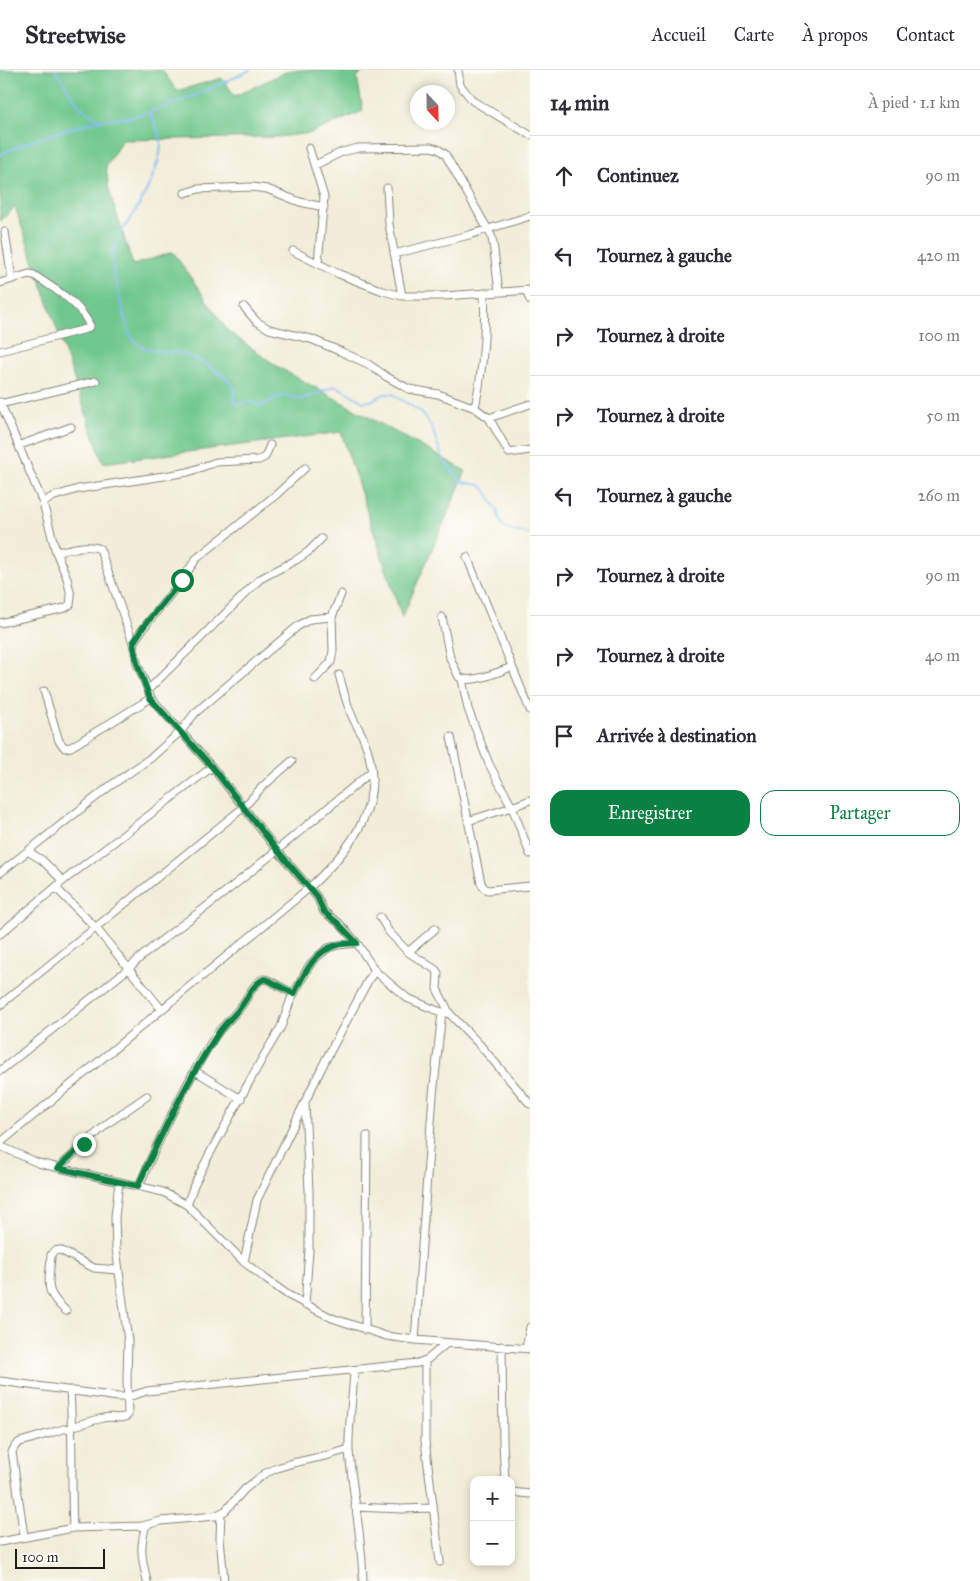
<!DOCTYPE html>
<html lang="fr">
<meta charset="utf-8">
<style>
:root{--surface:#fff;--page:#f2f2f3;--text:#2b2b33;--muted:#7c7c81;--line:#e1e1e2;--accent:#0b8043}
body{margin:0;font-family:"IM FELL Great Primer",serif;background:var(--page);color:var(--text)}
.controls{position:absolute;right:15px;bottom:15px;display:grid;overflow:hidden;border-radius:10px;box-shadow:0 2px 8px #0003}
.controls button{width:45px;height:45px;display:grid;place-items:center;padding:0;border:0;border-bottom:1px solid var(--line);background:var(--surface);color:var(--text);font:25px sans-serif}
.compass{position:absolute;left:410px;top:15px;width:45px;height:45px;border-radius:50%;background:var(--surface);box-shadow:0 2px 8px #0003;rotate:158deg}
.scale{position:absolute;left:15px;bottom:12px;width:90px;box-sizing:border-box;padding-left:5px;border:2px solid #1c1c1c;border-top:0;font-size:14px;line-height:18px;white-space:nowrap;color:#1c1c1c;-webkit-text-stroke:4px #fdfcf7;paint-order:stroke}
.stop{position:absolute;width:15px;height:15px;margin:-11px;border:4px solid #0b8043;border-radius:50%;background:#fff}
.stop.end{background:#0b8043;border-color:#fff;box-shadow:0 1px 5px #0008}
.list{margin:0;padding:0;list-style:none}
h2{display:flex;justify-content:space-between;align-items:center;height:65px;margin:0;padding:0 20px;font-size:21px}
h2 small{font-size:16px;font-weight:400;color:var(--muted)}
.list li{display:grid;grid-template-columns:32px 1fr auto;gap:15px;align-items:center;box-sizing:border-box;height:80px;padding:0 20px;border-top:1px solid var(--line)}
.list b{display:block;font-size:19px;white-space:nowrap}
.list em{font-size:16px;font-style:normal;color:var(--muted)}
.actions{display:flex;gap:10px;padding:15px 20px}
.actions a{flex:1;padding:11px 0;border:1px solid var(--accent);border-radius:15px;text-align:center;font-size:18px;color:var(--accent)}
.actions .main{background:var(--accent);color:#fff}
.icon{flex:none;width:28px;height:28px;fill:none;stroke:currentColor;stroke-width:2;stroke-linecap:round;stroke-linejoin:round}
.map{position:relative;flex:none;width:530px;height:1511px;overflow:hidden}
header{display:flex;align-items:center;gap:30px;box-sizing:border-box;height:70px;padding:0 25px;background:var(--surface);border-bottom:1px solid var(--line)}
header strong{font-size:24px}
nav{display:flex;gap:28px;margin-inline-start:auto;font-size:18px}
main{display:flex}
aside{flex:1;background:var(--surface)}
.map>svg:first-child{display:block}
.green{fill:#71c88e;stroke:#467255}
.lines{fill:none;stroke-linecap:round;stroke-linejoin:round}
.stream{stroke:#84bcf4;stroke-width:2}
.street-casing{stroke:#87847a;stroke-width:9}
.street{stroke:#fff;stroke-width:7}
.route{stroke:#0b8043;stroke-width:6}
</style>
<header>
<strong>Streetwise</strong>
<nav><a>Accueil</a><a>Carte</a><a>À propos</a><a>Contact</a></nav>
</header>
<main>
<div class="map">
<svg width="530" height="1511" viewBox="0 0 530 1511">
<rect width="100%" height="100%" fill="#fdfcf7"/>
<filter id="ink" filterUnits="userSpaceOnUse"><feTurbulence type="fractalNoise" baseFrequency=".02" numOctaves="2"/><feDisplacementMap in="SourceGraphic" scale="10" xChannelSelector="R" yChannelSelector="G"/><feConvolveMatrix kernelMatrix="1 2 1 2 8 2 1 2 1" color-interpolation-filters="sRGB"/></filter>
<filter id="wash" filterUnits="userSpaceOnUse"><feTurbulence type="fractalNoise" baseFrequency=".0096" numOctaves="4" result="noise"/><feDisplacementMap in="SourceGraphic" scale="20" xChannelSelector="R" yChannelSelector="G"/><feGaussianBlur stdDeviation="1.12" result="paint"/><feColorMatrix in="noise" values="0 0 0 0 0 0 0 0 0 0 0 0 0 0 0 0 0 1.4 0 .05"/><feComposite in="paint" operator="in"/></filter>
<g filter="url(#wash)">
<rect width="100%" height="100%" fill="#f2edd8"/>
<path class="green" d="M0 0H162L177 21 222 8 235 26 290 0H366L357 7 363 41 311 63 278 67 122 70 106 96 109 120 133 195 173 182 228 261 278 297 466 401 402 548 341 362 103 393 15 137 0 151Z"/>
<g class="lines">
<path class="stream" d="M55 0 81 38 100 50
M149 42C153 51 161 63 161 73 161 95 143 129 132 147 123 159 114 172 112 187 111 202 118 218 121 232 124 242 125 256 130 265 143 287 168 278 188 286 205 292 224 305 235 318L234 331 236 334 252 332 261 336 282 325 301 329 336 316 364 332 374 330 384 324H392L421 342 432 358 443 390 462 412 480 415 485 419 497 440 502 456 509 460 530 464
M0 85C29 70 66 59 98 51 110 48 123 49 136 46 176 35 213 18 250 0"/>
</g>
</g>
<g filter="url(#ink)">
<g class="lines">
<g class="street-casing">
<path id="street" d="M458 0 460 15 473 31 530 65
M309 78 324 127 318 193
M315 95 342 82 358 78 431 77 438 79 445 84 491 165 493 173 499 222
M387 118 389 154 402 226
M185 123 198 119 252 117 267 119 300 132 324 137
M5 162 12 209
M293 181 339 204 383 221 402 226H444L530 220
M394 184 469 165 530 146
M0 213 29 204 34 205C55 220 79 231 90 256L86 259 0 281
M526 221 530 230
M244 237 256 251 269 259 311 269 342 282 368 294 387 307 409 319 438 324 475 338 489 348 509 383 530 380
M0 332 43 433 56 482 67 508 71 526 70 535 65 538 0 553
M0 334 96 311
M475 338C483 300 486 262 484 223
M489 348 530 334
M20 375 71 357
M43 433 52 427 78 419 164 406 188 402 216 392 259 390 265 387 270 375
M321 469 308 482 296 490 260 509 148 620 151 628 212 697 277 780 317 827 324 842 339 853 357 873
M56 482C69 480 88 473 100 479L133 573
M467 487 530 640
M442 547 450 588 459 607C472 615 499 601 512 597
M315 609 331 592 333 581 332 547
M462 609 468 639 489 694 512 737 530 730
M148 620 137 593 133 573 145 556 182 510 196 489 277 424 305 398
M44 621 59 671 65 678 71 677 151 628
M451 667 481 813 484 818 488 820 530 816
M468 751 512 737 530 784
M29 782 42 790 63 811
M0 803 110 716 152 687 181 661 195 643 298 556 310 549 332 547 341 524
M56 818 96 858 162 940
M380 847 389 862 408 882 436 900 438 903 437 919 450 944
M0 864 63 811 212 697
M408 882 435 859
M0 935 244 737 262 717 292 691
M0 1001 128 899C154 873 186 853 215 830 268 789 319 745 371 702
M195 1001 241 1029
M0 1073 309 818C352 778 389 732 364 670 361 661 355 654 352 646 346 633 343 618 339 605
M0 1076 38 1093 163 1122 187 1135 244 1192 267 1210 288 1225 332 1248 386 1266 415 1270 530 1279
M58 1098 108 1053 147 1026
M139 1116C161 1064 186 1012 216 965 223 955 232 948 239 939 247 930 252 914 263 909L268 910 294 924
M187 1135 194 1115 209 1085 263 987 281 957 291 929 309 896 317 887 328 878 338 875 357 873 375 901
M244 1192 257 1130 325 991 369 909 375 901 407 928 438 941 450 944 480 975 530 1034
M305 1235 309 1180V1121L305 1034
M66 1241C42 1220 50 1213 51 1185L54 1181 60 1180 94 1198 118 1200
M365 1260 367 1066
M415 1270 433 1025 442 942
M502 1276 503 1373 505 1410
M526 1278 530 1257
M425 1291V1371L440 1492
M354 1301C353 1326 348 1357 349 1381 353 1425 362 1467 363 1511
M0 1311 118 1327H128L147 1321 418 1293 428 1289 447 1273
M70 1320C73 1366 71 1412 73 1458
M511 1422 530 1424
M355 1437 402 1439 432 1438
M221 1443 220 1468 224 1511
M146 1455C139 1478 142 1489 147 1511
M24 1466 12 1382 15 1376 20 1372C48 1364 75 1355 103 1348 112 1345 121 1351 128 1345L127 1308 128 1271 116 1178 115 1147 119 1112
M0 1472 73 1458 142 1456 161 1451 215 1446 225 1441 245 1419 264 1404 277 1398 293 1393 329 1385 349 1379"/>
</g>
<use href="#street" class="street"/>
</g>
</g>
<g class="lines" filter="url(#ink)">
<path class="route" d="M84 1074 58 1098 138 1116C161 1064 186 1012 217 965 223 955 232 948 239 939 247 930 252 914 264 909L268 910 294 924C304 904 314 881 337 875 344 873 351 874 357 873L338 853 324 842 317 827 277 780 212 697 150 628 137 593 133 573 144 556 182 510"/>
</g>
</svg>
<div class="controls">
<button>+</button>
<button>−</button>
</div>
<svg class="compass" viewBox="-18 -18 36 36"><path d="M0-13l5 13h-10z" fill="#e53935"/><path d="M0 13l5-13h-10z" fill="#7c7c81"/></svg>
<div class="scale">100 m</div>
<div class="stop" style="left:182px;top:510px"></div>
<div class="stop end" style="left:84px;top:1074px"></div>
</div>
<aside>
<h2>14 min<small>À pied · 1.1 km</small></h2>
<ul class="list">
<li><svg class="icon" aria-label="ahead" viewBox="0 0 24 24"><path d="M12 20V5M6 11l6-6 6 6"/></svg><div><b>Continuez</b></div><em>90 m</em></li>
<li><svg class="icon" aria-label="left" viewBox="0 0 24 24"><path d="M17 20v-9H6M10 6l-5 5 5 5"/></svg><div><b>Tournez à gauche</b></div><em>420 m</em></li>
<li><svg class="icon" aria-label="right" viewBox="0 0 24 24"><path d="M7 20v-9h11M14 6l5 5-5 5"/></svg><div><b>Tournez à droite</b></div><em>100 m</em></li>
<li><svg class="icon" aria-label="right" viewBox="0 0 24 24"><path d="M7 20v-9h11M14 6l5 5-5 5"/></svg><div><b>Tournez à droite</b></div><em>50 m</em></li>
<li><svg class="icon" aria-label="left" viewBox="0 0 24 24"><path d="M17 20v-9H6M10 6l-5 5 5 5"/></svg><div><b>Tournez à gauche</b></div><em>260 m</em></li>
<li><svg class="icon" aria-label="right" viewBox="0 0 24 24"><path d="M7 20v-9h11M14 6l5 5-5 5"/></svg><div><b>Tournez à droite</b></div><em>90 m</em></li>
<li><svg class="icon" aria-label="right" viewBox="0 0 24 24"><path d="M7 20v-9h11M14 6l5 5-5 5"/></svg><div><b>Tournez à droite</b></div><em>40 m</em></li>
<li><svg class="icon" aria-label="arrive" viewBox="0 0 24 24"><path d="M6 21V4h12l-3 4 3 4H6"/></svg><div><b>Arrivée à destination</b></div></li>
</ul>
<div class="actions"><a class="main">Enregistrer</a><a>Partager</a></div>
</aside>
</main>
